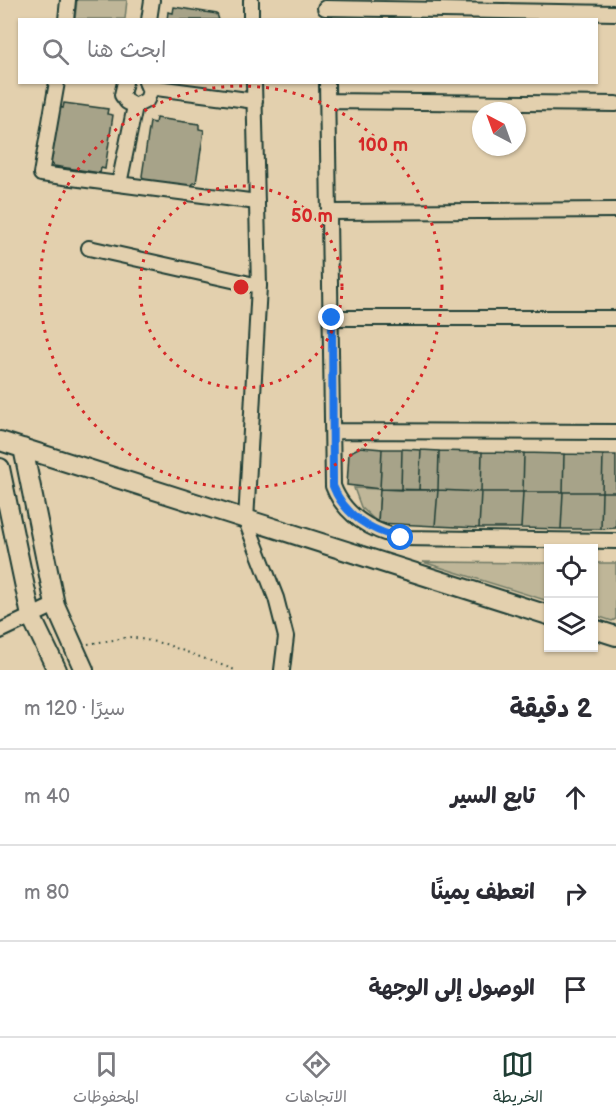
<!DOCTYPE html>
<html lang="ar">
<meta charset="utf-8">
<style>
:root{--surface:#fff;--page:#f7f7f7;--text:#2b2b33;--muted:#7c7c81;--line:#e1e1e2;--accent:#1f3d34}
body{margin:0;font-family:"Balsamiq Sans","Playpen Sans Arabic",sans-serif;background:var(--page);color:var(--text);direction:rtl}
.controls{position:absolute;right:18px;bottom:18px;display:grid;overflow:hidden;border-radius:0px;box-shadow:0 2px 4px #0004}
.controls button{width:54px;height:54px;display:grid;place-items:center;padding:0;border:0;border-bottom:2px solid var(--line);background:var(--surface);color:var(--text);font:30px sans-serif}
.compass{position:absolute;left:472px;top:102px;width:54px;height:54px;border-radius:50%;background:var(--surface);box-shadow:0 2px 4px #0004;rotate:319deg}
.stop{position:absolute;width:18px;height:18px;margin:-14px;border:4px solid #1a73e8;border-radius:50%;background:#fff}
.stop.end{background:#1a73e8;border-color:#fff;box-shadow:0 2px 6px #0008}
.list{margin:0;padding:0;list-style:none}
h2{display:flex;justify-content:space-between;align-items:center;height:78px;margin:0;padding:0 24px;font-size:26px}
h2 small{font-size:20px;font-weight:400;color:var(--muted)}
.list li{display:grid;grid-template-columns:39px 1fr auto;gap:18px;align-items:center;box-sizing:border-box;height:96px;padding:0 24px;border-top:2px solid var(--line)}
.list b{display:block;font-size:22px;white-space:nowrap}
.list em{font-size:20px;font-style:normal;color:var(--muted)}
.icon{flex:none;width:33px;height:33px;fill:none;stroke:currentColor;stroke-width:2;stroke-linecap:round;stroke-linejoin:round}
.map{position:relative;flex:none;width:616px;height:670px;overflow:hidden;direction:ltr}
.search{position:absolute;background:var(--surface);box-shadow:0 2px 4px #0004;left:18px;right:18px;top:18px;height:66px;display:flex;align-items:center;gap:15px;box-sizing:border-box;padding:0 21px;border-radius:0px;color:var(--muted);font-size:22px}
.sheet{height:366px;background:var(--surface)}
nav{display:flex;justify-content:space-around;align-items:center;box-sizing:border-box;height:84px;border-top:2px solid var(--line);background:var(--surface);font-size:16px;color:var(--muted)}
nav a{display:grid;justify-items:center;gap:3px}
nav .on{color:var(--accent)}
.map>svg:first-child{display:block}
.green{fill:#bfb698;stroke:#6f7a66;stroke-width:1.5}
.building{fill:#a7a389;stroke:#1f3d34;stroke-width:1.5}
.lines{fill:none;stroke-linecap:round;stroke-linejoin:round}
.minor-casing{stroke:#1f3d34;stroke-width:18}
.major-casing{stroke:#1f3d34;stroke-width:22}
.path{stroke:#1f3d34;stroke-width:2;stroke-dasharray:1.5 4.5;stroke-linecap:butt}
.minor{stroke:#e3d0ae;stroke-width:14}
.major{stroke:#e3d0ae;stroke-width:18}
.route{stroke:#1a73e8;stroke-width:8}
.ring{fill:none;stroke:#d62828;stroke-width:3;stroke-dasharray:3 6}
.centre{fill:#d62828;stroke:#e3d0ae;stroke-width:3}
.ring-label{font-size:18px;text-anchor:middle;font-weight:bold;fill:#d62828;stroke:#e3d0ae;stroke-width:5;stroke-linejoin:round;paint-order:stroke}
</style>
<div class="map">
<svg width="616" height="670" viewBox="0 0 616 670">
<rect width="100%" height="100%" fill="#e3d0ae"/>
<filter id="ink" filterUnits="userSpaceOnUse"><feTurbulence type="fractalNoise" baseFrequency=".0167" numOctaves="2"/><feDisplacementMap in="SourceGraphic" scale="12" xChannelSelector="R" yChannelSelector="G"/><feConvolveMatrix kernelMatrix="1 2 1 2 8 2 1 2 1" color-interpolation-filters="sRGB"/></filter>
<g filter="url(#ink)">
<path class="green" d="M77 0H127L125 19H75Z
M354 488 380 489 378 523 361 507Z
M423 562 548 563V601Z
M594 563H616V619L612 621 594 615Z"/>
<path class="building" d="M174 7 217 14 219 20H167L168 12 173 13Z
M64 103 108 109 107 114 113 115 105 169 101 168 100 173 54 166 50 161 58 107 63 108Z
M156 118 199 124V129L204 130 196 183H193L192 188 145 181 142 176 150 122 155 123Z
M360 447 382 449 380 489 347 485 349 453Z
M382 449H402L401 490 380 489Z
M402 449 421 450 419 490H401Z
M421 450 439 451 438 490H419Z
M439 451 482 452 481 492 438 490Z
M482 452 524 453 523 492H481Z
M524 453 564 454 563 492H523Z
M564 454 603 455 602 492H563Z
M603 455H616V492H602Z
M380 489 438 490 435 526 378 523Z
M438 490 481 492 479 528 435 526Z
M481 492H523L521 528H479Z
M523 492H563L561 529 521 528Z
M563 492H602L601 529H561Z
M602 492H616V528L601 529Z"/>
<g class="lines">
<g class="minor-casing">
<path id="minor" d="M251 0V20
M325 8 616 13
M66 20 68 0
M149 20 152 0
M57 82 41 174 257 202
M125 82 122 95 127 102 135 106 147 100 150 91 146 82
M254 82 259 286 246 521 276 598 286 637 282 670
M327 82 333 486C344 515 371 531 401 538L616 541
M149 87 255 101
M327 101 616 104
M119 184 135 106
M329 212 616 210
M89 248 259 286
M331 318H616
M333 431 616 432
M0 631 55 605"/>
</g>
<g class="major-casing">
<path id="major" d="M0 441 548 615
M23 448 55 605 84 670
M0 468 31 616 57 670
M594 629 616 636"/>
</g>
<path class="path" d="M88 644 131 637 165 644 235 670"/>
<use href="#minor" class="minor"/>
<use href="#major" class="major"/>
</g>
</g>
<g class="lines" filter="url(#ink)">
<path class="route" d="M332 318 333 486C344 515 371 531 401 538"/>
</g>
<g class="ring">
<circle cx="241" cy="287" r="101"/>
<circle cx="241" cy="287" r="201"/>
</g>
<circle cx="241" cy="287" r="9" class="centre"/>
<g class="ring-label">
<text x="383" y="151">100 m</text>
<text x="312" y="222">50 m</text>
</g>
</svg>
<div class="controls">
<button><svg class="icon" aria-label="locate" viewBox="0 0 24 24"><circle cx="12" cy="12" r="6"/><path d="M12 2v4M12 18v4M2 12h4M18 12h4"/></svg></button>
<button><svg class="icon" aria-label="layers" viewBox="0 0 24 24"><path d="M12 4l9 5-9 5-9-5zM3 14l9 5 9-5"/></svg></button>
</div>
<svg class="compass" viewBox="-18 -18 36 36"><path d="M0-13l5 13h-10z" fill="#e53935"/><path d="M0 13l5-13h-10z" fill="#7c7c81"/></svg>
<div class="stop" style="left:401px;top:538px"></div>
<div class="stop end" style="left:332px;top:318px"></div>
<div class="search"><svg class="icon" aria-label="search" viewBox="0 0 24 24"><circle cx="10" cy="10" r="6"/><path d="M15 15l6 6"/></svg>ابحث هنا</div>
</div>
<section class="sheet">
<h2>2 دقيقة<small>سيرًا · 120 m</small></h2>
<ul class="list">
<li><svg class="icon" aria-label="ahead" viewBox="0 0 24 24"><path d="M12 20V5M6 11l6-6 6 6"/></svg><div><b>تابع السير</b></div><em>40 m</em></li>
<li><svg class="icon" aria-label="right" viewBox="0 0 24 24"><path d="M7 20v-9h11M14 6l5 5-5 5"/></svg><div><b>انعطف يمينًا</b></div><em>80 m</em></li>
<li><svg class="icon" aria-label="arrive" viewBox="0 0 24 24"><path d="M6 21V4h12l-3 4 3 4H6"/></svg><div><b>الوصول إلى الوجهة</b></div></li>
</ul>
</section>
<nav>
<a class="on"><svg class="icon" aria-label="map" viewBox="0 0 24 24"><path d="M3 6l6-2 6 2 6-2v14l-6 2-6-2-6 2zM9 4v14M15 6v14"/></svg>الخريطة</a>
<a><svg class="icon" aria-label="directions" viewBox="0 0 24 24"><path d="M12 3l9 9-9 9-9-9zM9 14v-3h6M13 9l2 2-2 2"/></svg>الاتجاهات</a>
<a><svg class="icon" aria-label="saved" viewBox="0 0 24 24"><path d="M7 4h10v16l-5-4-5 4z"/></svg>المحفوظات</a>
</nav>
